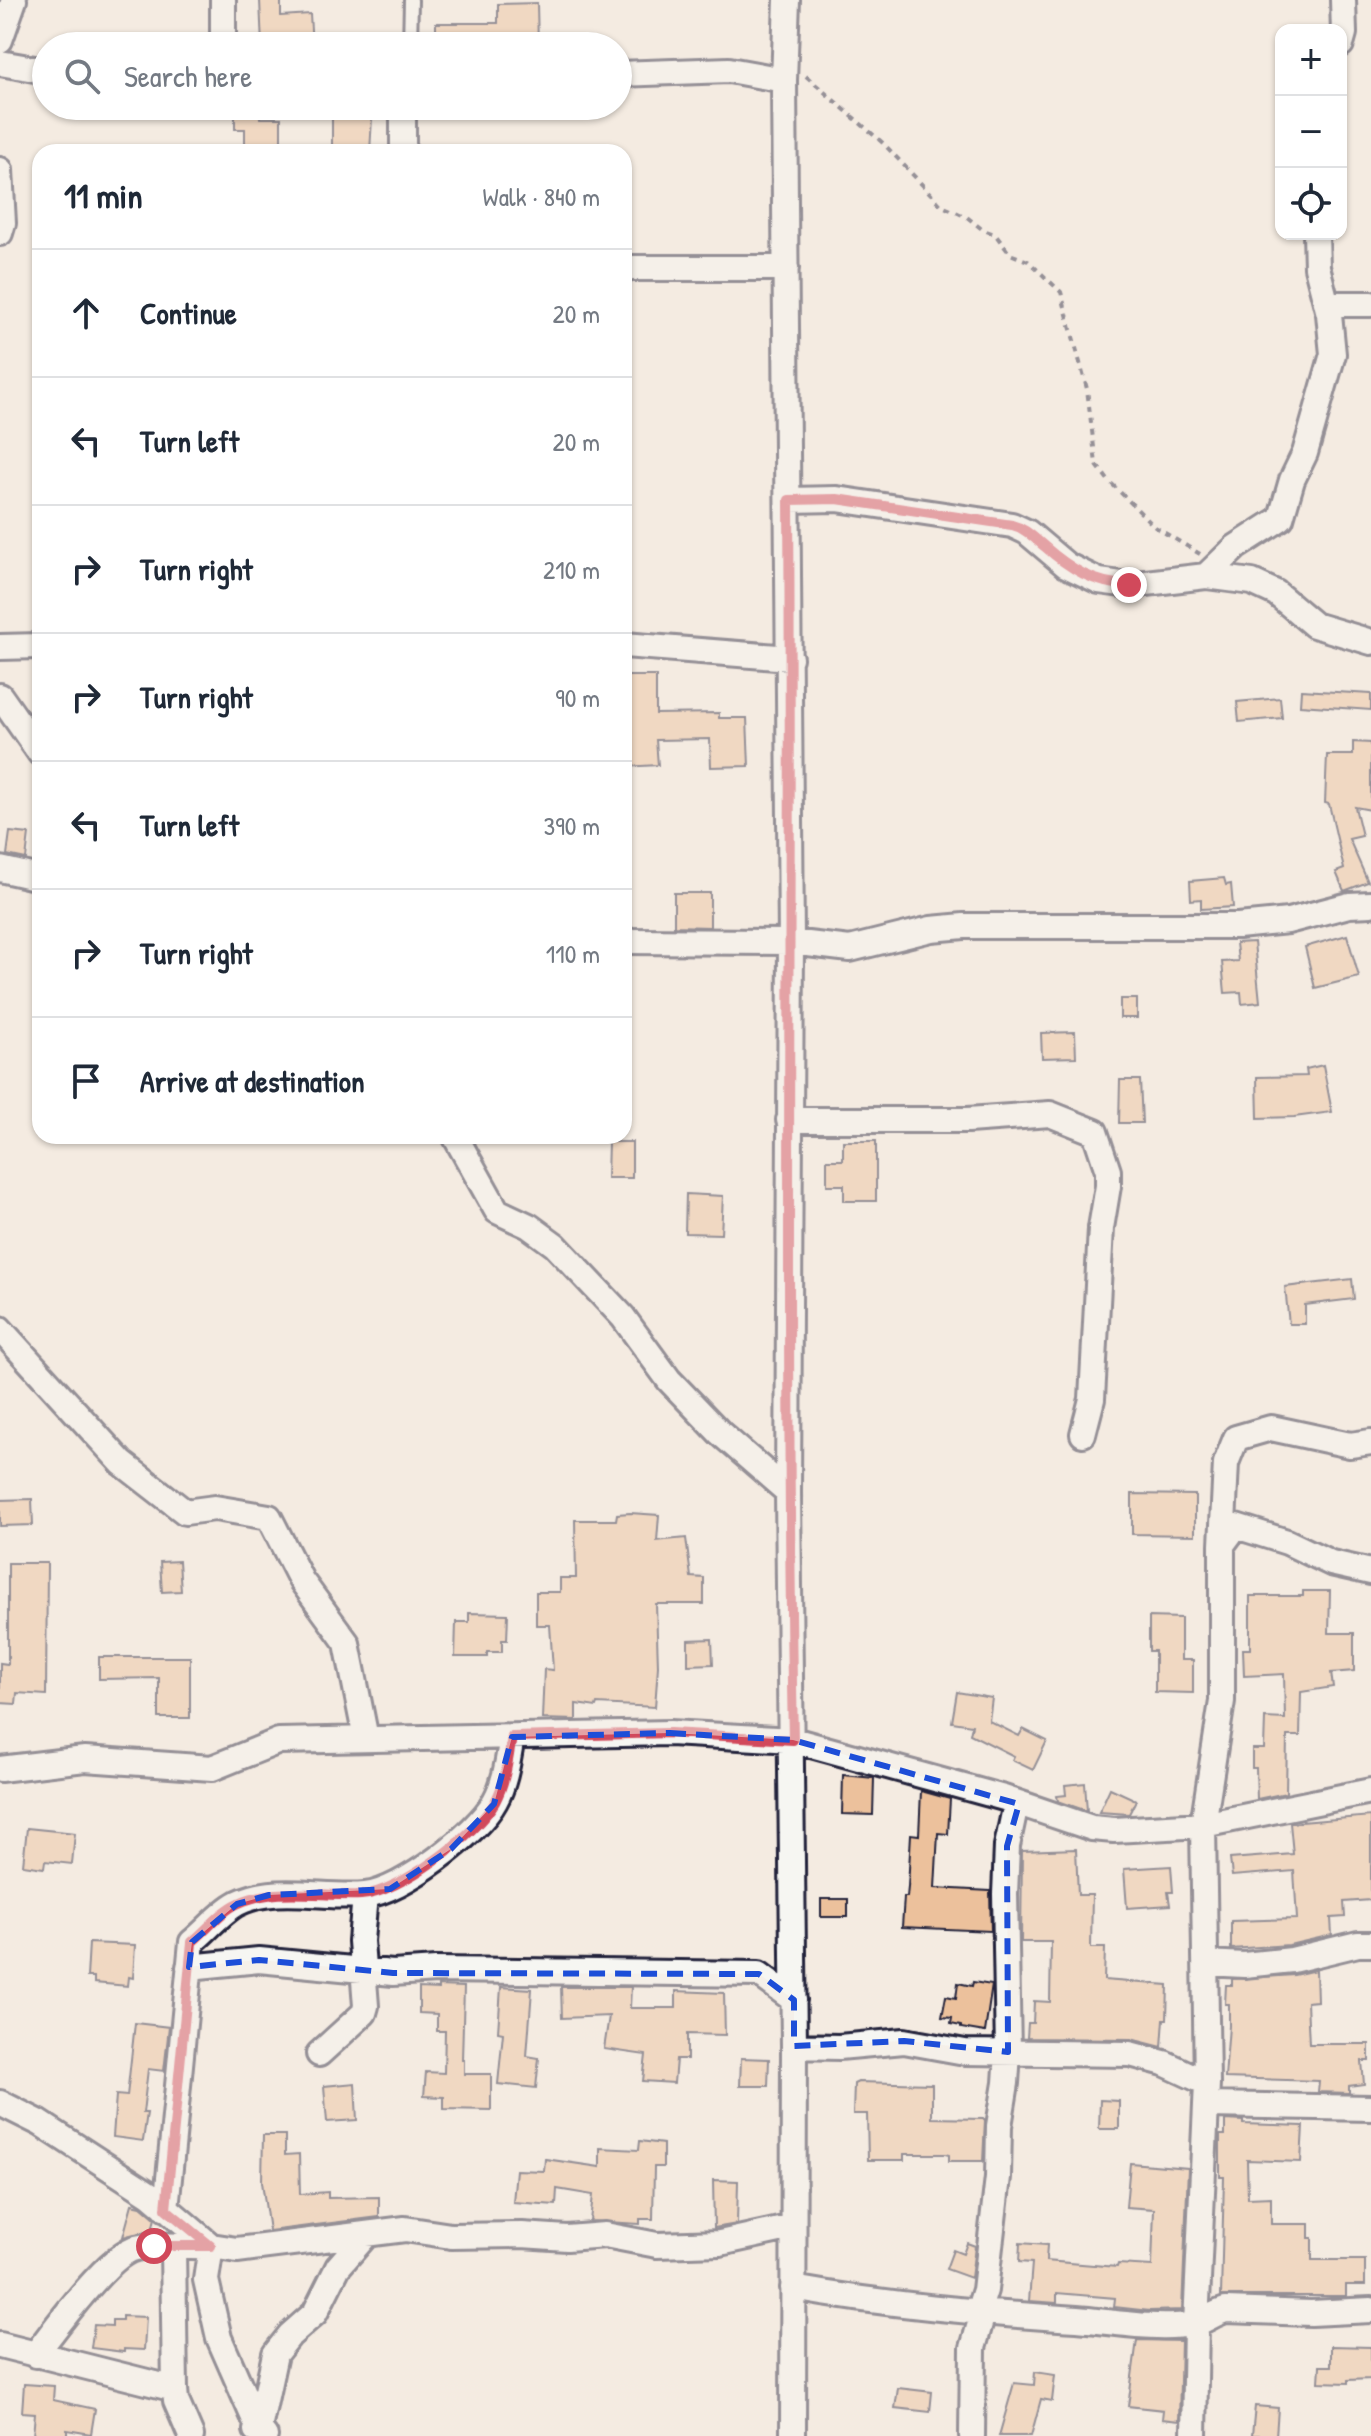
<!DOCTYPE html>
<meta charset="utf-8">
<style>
:root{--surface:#fff;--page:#f6f6f7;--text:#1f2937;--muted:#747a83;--line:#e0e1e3}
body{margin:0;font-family:"Patrick Hand",sans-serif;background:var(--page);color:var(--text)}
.controls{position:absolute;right:24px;top:24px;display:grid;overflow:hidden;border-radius:16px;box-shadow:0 2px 6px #0004}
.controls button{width:72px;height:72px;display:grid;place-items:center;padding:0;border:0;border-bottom:2px solid var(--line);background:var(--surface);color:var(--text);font:40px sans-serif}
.stop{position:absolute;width:24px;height:24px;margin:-18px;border:6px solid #d1495b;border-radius:50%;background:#fff}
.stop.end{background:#d1495b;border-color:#fff;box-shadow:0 2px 8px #0008}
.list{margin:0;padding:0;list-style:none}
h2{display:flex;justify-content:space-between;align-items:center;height:104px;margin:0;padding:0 32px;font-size:34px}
h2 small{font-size:26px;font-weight:400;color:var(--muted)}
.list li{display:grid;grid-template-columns:52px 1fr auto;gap:24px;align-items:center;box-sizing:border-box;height:128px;padding:0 32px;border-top:2px solid var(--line)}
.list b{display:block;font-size:30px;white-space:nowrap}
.list em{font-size:26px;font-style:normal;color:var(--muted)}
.icon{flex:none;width:44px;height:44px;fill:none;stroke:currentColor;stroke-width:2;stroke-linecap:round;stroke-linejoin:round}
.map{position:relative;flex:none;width:1371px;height:2436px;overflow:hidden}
.search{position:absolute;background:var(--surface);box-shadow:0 2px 6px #0004;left:32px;top:32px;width:600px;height:88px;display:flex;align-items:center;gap:20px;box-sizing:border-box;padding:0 28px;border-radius:44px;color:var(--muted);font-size:30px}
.panel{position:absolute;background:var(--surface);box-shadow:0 2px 6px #0004;left:32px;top:144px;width:600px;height:1000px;border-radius:24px}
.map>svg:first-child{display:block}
.building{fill:#ecc19c;stroke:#22223b;stroke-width:2}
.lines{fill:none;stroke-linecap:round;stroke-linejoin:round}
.lane-casing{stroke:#22223b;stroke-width:18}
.street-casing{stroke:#22223b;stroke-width:30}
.path{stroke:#22223b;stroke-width:4;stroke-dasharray:6 6;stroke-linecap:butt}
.lane{stroke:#f6f6f2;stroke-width:12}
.street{stroke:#f6f6f2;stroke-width:24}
.route{stroke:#d1495b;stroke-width:10}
.marked{fill:none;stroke:#1d4ed8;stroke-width:6;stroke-dasharray:16 10;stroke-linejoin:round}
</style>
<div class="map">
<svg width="1371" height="2436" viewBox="0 0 1371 2436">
<rect width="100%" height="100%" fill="#f4ebe1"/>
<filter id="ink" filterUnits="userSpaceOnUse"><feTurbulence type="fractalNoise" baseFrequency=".0125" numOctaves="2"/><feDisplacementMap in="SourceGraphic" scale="16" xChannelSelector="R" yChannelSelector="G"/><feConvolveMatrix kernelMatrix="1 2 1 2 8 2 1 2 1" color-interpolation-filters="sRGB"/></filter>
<g filter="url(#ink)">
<path class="building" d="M260 0H281V16L310 14 312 46H262Z
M537 3 538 46H502V41H436V23H498V4Z
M235 106H260V118H281V152H245V129H235Z
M332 116 372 118 370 152H332Z
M624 676H656V714L719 713V718H747L749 766 711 767 710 739 656 740 658 765 624 767Z
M1301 690 1371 694V710L1300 705Z
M1280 698 1282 718 1239 722 1237 702Z
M1353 742 1371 743V810L1355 807 1362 836 1349 839 1368 882 1344 891 1336 872 1344 869 1329 804 1325 803 1327 755H1353Z
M10 832 29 834 26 859 7 855Z
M1224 878 1226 885 1231 884 1233 907 1201 909V899L1191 900 1190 881Z
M674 893H710V927L674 926Z
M1347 935 1359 977 1315 988 1305 947Z
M1254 942 1260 1002 1242 1004 1241 992 1225 993 1222 962 1238 961 1236 943Z
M1120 999H1137V1018H1120Z
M1075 1032 1076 1057 1042 1058 1041 1033Z
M1323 1065 1332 1112 1294 1117 1258 1118 1257 1077 1307 1076 1306 1069Z
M1120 1080H1140L1142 1123H1119Z
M843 1141H876V1201H844V1185H827V1160H843Z
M608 1142H632V1178H607Z
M686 1194 723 1196 721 1234 685 1233Z
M1352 1279 1354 1299 1305 1305V1324H1289L1285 1287Z
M1132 1494 1195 1495V1535L1132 1534Z
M32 1499 33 1525 0 1526V1500Z
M630 1513 659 1515 657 1541 686 1538 691 1577 704 1578V1604H656L658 1666 655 1707 597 1704 596 1707 576 1704V1720L542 1719 544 1669 553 1670 550 1625H536V1592H560V1578H576L575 1520H616L617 1514Z
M179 1561 181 1591 162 1592 160 1562Z
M8 1563H47L46 1695 17 1693 16 1704 0 1703V1663L8 1664Z
M1303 1591H1330L1329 1633H1354V1671L1331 1673 1333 1687 1301 1692 1300 1736H1287L1286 1793 1257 1799 1256 1768H1252V1749H1264L1265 1718 1285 1719 1284 1674 1244 1676 1243 1649H1250V1596H1303Z
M469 1613 508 1614 507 1640H502V1652H487V1657H455L456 1622H469Z
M1149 1617 1181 1618V1660H1193V1693L1155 1692V1651H1149Z
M712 1639 713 1664 688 1665V1640Z
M99 1657H190V1718H159V1678L99 1679Z
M957 1692 992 1698 989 1721 1019 1736 1023 1729 1047 1741 1033 1770 1012 1760 1014 1756 970 1734 972 1725 952 1722Z
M843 1775 874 1778 873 1815 842 1814Z
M1085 1783 1087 1811 1058 1801 1057 1796 1066 1795 1065 1785Z
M1110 1788 1136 1800 1129 1814 1099 1812Z
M921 1791 950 1799 948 1834 938 1833 935 1888 990 1891 991 1931 902 1927 904 1897H907L908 1887 911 1834 919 1835Z
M1371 1816V1900L1344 1902 1345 1917 1331 1918 1332 1935 1289 1945 1231 1949V1921L1297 1919 1294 1871 1232 1876 1230 1859 1293 1854 1290 1823Z
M27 1828 75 1833 72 1864 45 1861 44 1868 23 1865Z
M1076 1849 1078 1895H1092L1091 1948H1105L1104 1980 1168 1985 1167 2019H1164L1162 2047 1131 2039 1027 2038 1028 2023H1033L1034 2001 1050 2002 1051 1942H1021L1022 1851Z
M1171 1866 1173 1892H1168L1170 1905 1127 1908 1124 1869Z
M821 1899H848V1917H821Z
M89 1943 135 1945 133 1978 129 1977 128 1986 94 1983V1977H87Z
M1316 1970 1317 2001 1307 2002 1309 2044H1369V2061H1362L1364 2084 1349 2086V2093L1318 2092 1319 2081 1225 2078 1229 2026V2004H1225L1226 1985H1232V1979L1294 1975Z
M973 1982 992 1985 985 2032 961 2028V2026L951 2024 952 2018 942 2017 946 1996 956 1998 958 1983 972 1986Z
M438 1986 464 1987 462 2060H464V2074H491V2110L444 2109V2097L424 2096 426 2072 444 2073 445 2031H437V2014L419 2013V1988L438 1989Z
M501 1987 532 1989 527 2056 539 2058 536 2088 498 2084 503 2033 498 2032Z
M561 1987H631L630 2008H676V1991L724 1993 725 2035 687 2034V2059H676L674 2083 643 2081 646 2055 604 2049 609 2016 562 2018Z
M135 2023 169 2027 164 2071 148 2069 143 2113H147L143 2141 113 2137 116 2095 127 2096Z
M741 2058 769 2059 768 2086H740Z
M858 2082 932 2084V2118L983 2119 985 2121 983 2161H949V2155L945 2154H904V2160H868L867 2114H853L854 2084Z
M355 2083 357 2120 327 2122 324 2086Z
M1100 2100 1119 2101V2129H1099Z
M1225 2120 1243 2121V2124L1303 2126 1301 2162 1247 2160 1248 2198 1271 2197V2224H1309V2238H1312V2260H1365V2285H1346V2296H1221L1224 2177H1220V2135H1225Z
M263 2135H285V2155L299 2154 300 2194 328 2192V2198L379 2197V2217L269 2231 262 2182Z
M640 2141 663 2144V2167H654L653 2219H640V2224L590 2221 593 2195 557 2189 556 2205 513 2202 516 2170 544 2171 545 2159 600 2167V2148L639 2150Z
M1130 2163 1188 2168 1182 2310 1150 2311 1114 2307 1115 2298 1057 2293V2303L1029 2301 1032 2263 1019 2262 1020 2243 1047 2245 1046 2261 1117 2267 1118 2264 1152 2266 1154 2209 1126 2207Z
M713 2180 738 2181 737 2224 714 2228Z
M132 2204 141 2206 155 2218 152 2231 123 2237Z
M967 2243 975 2246 971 2278 946 2269 953 2250 963 2254Z
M122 2316 146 2317 144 2350 124 2349V2352L91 2348 94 2325 112 2326V2320H122Z
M1137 2340 1181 2341 1179 2421 1162 2419 1163 2410 1128 2406Z
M1331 2346 1371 2347V2379L1348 2380V2383L1319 2382 1320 2366H1331Z
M1035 2372 1055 2375 1052 2401 1041 2399 1031 2436H999L1014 2383 1034 2385Z
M24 2384 54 2386 53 2400 95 2409 91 2434 67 2430V2436H33L35 2413 22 2412Z
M898 2388 932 2392 930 2412 895 2408Z
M1255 2406 1278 2408 1276 2436 1252 2435Z"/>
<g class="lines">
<g class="lane-casing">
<path id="lane" d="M410 46 411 0"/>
</g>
<g class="street-casing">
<path id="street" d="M787 0 784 80 791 942 788 1492 794 2046 793 2436
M0 40 14 0
M1341 44 1344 33 1343 0
M223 46V0
M0 63 46 71
M618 74 729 70 784 80
M403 152V106
M0 170 3 223 0 233
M624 268H786
M1327 304H1371
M789 500 837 499 1012 525 1027 532 1066 565 1099 581 1129 585 1206 576 1252 582 1276 593 1314 625 1371 642
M1206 576 1236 547 1281 518 1292 480 1305 453 1333 354 1329 314 1317 267 1316 234
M624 645 790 658
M0 647 40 646
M0 696 40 753
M0 869 40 878
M624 941 791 942 850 949 931 929 964 926H1238L1288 921 1349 905 1371 904
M789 1120H968L1050 1114 1095 1132 1108 1171V1186L1101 1228 1092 1399 1083 1434
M455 1136 497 1211 529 1226 555 1245 623 1317 669 1380 720 1433 788 1492
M0 1329 122 1463 185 1512 215 1508 269 1517 301 1580 347 1643 366 1739
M1222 1545 1226 1463 1236 1438 1271 1428 1350 1445 1371 1442
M0 1769 85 1759 212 1768 279 1741 670 1733 793 1740 1004 1798 1092 1828 1114 1830 1203 1825 1371 1791
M1207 1963 1244 1965 1292 1960 1358 1944H1371
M189 1967 259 1960 393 1973 436 1970 759 1974 794 2000
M794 2046 839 2047 904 2041 965 2052 1130 2054 1164 2063 1207 2083
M319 2054 364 2013 366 2006 361 1941 365 1895
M0 2103 40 2123 151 2195 211 2246 237 2250 405 2229 451 2236 522 2235 567 2238 605 2235 657 2245 720 2243 793 2227
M1206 2105 1371 2108
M166 2209 192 1942C207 1930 221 1912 238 1903 276 1884 325 1899 365 1895 401 1892 478 1833 495 1801 506 1781 508 1759 512 1737
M173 2247 175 2389 176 2401 191 2436
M793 2288C887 2305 982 2313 1077 2319 1114 2322 1156 2330 1193 2324 1204 2322 1214 2313 1226 2310L1311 2313 1371 2310
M978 2312 985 2290 998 2177 999 2126 1006 2083 1008 2052 1005 1894 1007 1846 1014 1813 1019 1804
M0 2345 175 2389
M35 2355C53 2331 110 2253 136 2248 157 2243 189 2247 211 2246L206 2280 219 2338 258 2427 265 2436
M256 2430 260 2424 275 2354 290 2335 315 2313 338 2267 366 2235
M972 2436 973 2348 983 2313
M1194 2436 1196 2324 1207 2083 1203 1825 1222 1701V1545L1236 1526 1287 1542 1331 1563 1371 1572"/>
</g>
<path class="path" d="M806 76 884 144 942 206 967 217 983 230 995 234 1010 254 1028 261 1061 292 1087 389 1096 464 1108 480 1155 527 1200 554"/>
<use href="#lane" class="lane"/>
<use href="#street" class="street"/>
</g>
</g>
<g class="lines" filter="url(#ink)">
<path class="route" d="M154 2246H211L166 2209 192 1942C207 1930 221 1911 239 1903 275 1886 323 1897 361 1895 398 1894 477 1834 495 1802 506 1782 508 1759 512 1737L670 1733 793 1740C785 1327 792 913 789 500L837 499 1012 525C1025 528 1034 538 1044 546 1069 568 1095 585 1129 585"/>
</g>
<path d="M0 0H1371V2436H0ZM670 1733 793 1740 1019 1804 1007 1846 1008 2052 904 2041 794 2046V2000L759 1974 393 1973 259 1960 189 1967 192 1942 237 1904 269 1895 390 1889 451 1849 494 1804 512 1737Z" fill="#f4ebe1" fill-opacity=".55" fill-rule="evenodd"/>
<path class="marked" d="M670 1733 793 1740 1019 1804 1007 1846 1008 2052 904 2041 794 2046V2000L759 1974 393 1973 259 1960 189 1967 192 1942 237 1904 269 1895 390 1889 451 1849 494 1804 512 1737Z"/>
</svg>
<div class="controls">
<button>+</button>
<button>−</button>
<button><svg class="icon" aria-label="locate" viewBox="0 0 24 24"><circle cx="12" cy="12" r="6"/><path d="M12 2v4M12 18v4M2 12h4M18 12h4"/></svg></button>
</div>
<div class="stop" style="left:154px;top:2246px"></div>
<div class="stop end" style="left:1129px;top:585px"></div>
<div class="search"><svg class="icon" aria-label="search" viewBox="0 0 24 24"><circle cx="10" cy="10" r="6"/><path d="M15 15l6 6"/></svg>Search here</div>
<section class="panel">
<h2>11 min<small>Walk · 840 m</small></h2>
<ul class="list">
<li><svg class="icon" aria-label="ahead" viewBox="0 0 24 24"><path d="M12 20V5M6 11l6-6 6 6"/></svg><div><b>Continue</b></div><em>20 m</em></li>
<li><svg class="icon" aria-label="left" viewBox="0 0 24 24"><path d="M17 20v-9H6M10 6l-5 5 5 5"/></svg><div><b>Turn left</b></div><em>20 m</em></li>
<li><svg class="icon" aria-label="right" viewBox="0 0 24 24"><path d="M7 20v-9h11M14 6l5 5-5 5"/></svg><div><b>Turn right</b></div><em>210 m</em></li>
<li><svg class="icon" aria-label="right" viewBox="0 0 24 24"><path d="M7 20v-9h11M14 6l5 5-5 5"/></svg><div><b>Turn right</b></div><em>90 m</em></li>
<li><svg class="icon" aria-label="left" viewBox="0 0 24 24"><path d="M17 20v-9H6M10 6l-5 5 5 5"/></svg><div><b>Turn left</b></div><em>390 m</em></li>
<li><svg class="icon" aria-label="right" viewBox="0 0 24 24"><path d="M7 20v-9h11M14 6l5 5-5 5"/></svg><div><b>Turn right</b></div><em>110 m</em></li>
<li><svg class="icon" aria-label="arrive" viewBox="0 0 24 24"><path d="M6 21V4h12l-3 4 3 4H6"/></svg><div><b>Arrive at destination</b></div></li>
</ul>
</section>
</div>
